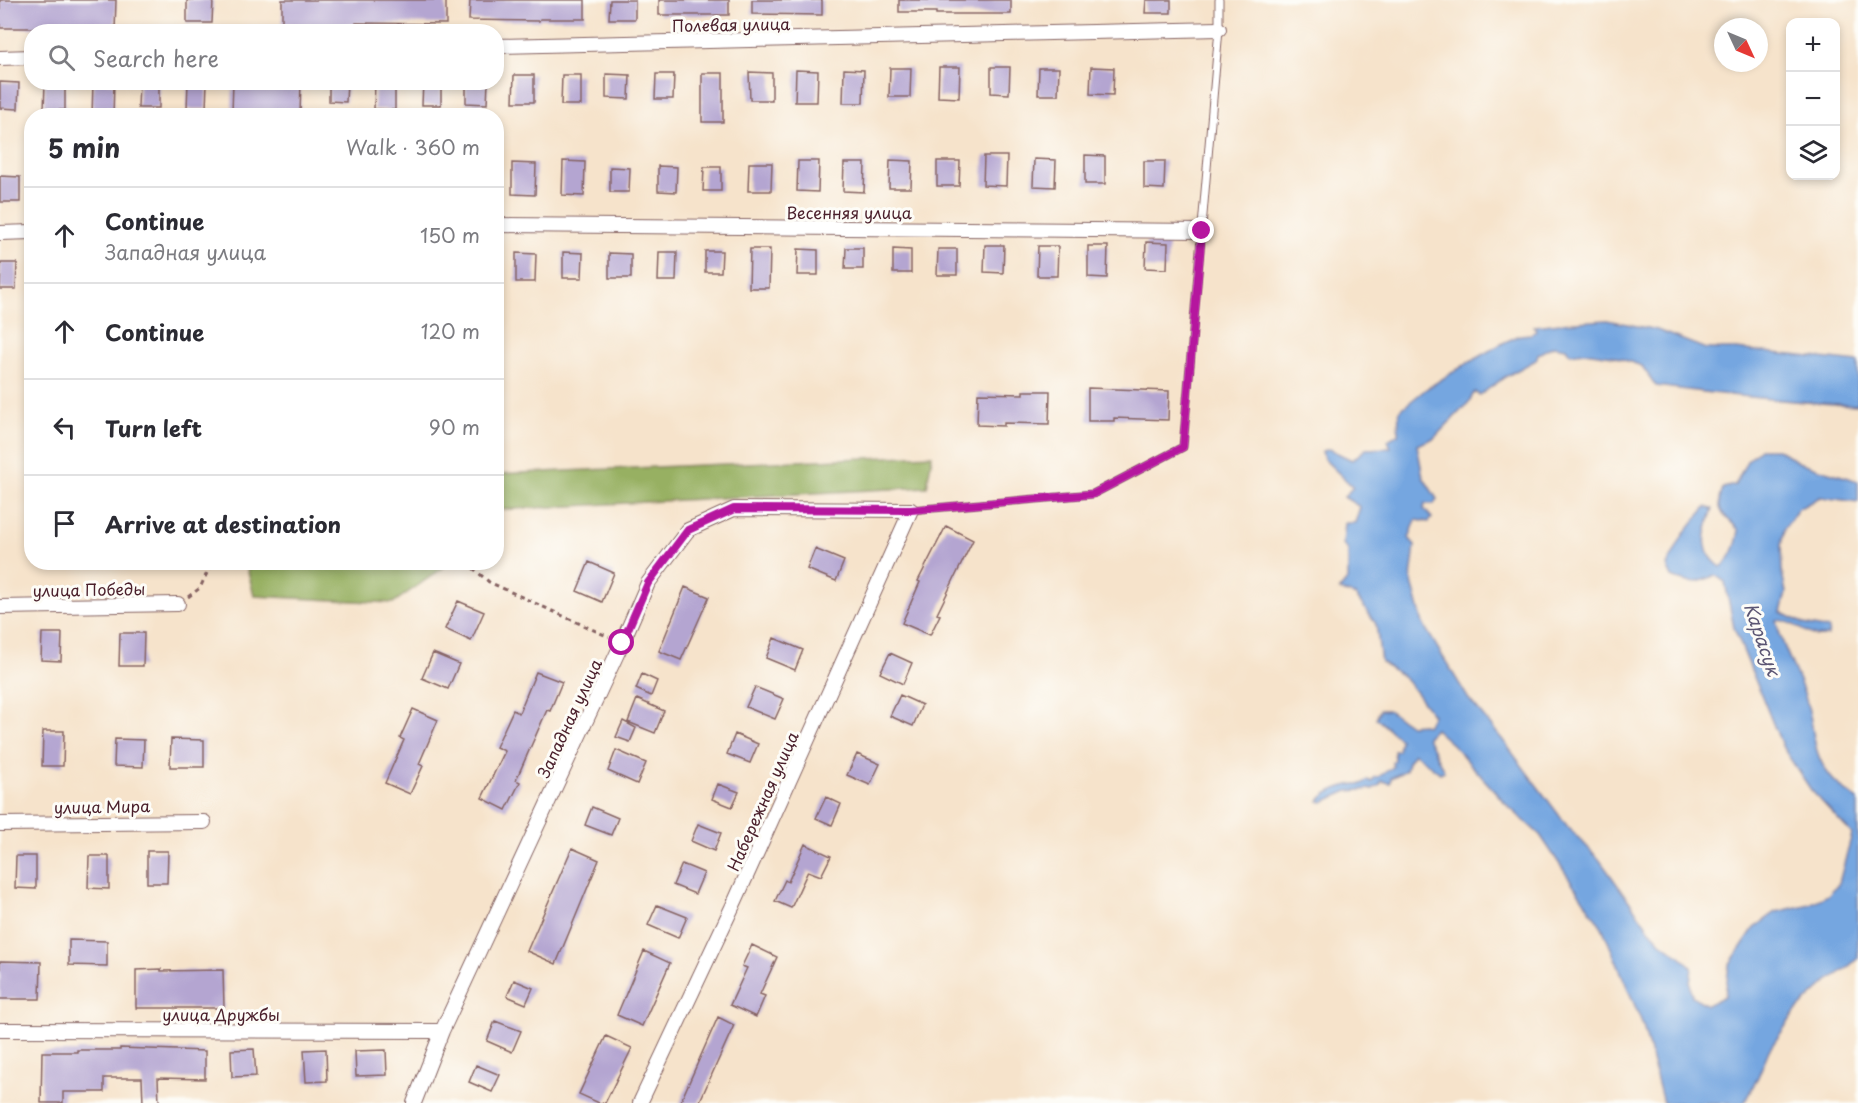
<!DOCTYPE html>
<meta charset="utf-8">
<style>
:root{--surface:#fff;--page:#f2f2f3;--text:#2b2b33;--muted:#7c7c81;--line:#e1e1e2}
body{margin:0;font-family:"Playpen Sans",sans-serif;background:var(--page);color:var(--text)}
.controls{position:absolute;right:18px;top:18px;display:grid;overflow:hidden;border-radius:12px;box-shadow:0 3px 9px #0003}
.controls button{width:54px;height:54px;display:grid;place-items:center;padding:0;border:0;border-bottom:2px solid var(--line);background:var(--surface);color:var(--text);font:30px sans-serif}
.compass{position:absolute;left:1714px;top:18px;width:54px;height:54px;border-radius:50%;background:var(--surface);box-shadow:0 3px 9px #0003;rotate:134deg}
.stop{position:absolute;width:18px;height:18px;margin:-14px;border:4px solid #b5179e;border-radius:50%;background:#fff}
.stop.end{background:#b5179e;border-color:#fff;box-shadow:0 2px 6px #0008}
.list{margin:0;padding:0;list-style:none}
h2{display:flex;justify-content:space-between;align-items:center;height:78px;margin:0;padding:0 24px;font-size:26px}
h2 small{font-size:20px;font-weight:400;color:var(--muted)}
.list li{display:grid;grid-template-columns:39px 1fr auto;gap:18px;align-items:center;box-sizing:border-box;height:96px;padding:0 24px;border-top:2px solid var(--line)}
.list b{display:block;font-size:22px;white-space:nowrap}
.list p{margin:0;font-size:20px;white-space:nowrap;color:var(--muted)}
.list em{font-size:20px;font-style:normal;color:var(--muted)}
.icon{flex:none;width:33px;height:33px;fill:none;stroke:currentColor;stroke-width:2;stroke-linecap:round;stroke-linejoin:round}
.map{position:relative;flex:none;width:1858px;height:1103px;overflow:hidden}
.search{position:absolute;background:var(--surface);box-shadow:0 3px 9px #0003;left:24px;top:24px;width:480px;height:66px;display:flex;align-items:center;gap:15px;box-sizing:border-box;padding:0 21px;border-radius:24px;color:var(--muted);font-size:22px}
.panel{position:absolute;background:var(--surface);box-shadow:0 3px 9px #0003;left:24px;top:108px;width:480px;height:462px;border-radius:24px}
.map>svg:first-child{display:block}
.forest{fill:#97b062;stroke:#706846;stroke-width:1.5}
.water{fill:#75a6e0;stroke:#606286;stroke-width:1.5}
.building{fill:#b4a5d1}
.lines{fill:none;stroke-linecap:round;stroke-linejoin:round}
.service-casing{stroke:#866463;stroke-width:9}
.minor-casing{stroke:#866463;stroke-width:16}
.path{stroke:#866463;stroke-width:3;stroke-dasharray:4.5 4.5;stroke-linecap:butt}
.service{stroke:#fff;stroke-width:7}
.minor{stroke:#fff;stroke-width:14}
.route{stroke:#b5179e;stroke-width:8}
.labels{text-anchor:middle;dominant-baseline:central;stroke-width:6;stroke-linejoin:round;paint-order:stroke}
.street-label{font-size:16px;fill:#4a1f2b;stroke:#fdfcf7}
.water-label{font-size:18px;font-style:italic;fill:#5b5573;stroke:#fdfcf7}
</style>
<div class="map">
<svg width="1858" height="1103" viewBox="0 0 1858 1103">
<rect width="100%" height="100%" fill="#fdfcf7"/>
<filter id="ink" filterUnits="userSpaceOnUse"><feTurbulence type="fractalNoise" baseFrequency=".0167" numOctaves="2"/><feDisplacementMap in="SourceGraphic" scale="12" xChannelSelector="R" yChannelSelector="G"/><feConvolveMatrix kernelMatrix="1 2 1 2 8 2 1 2 1" color-interpolation-filters="sRGB"/></filter>
<filter id="wash" filterUnits="userSpaceOnUse"><feTurbulence type="fractalNoise" baseFrequency=".008" numOctaves="4" result="noise"/><feDisplacementMap in="SourceGraphic" scale="24" xChannelSelector="R" yChannelSelector="G"/><feGaussianBlur stdDeviation="1.35" result="paint"/><feColorMatrix in="noise" values="0 0 0 0 0 0 0 0 0 0 0 0 0 0 0 0 0 1.4 0 .05"/><feComposite in="paint" operator="in"/></filter>
<g filter="url(#wash)">
<rect width="100%" height="100%" fill="#f6e3cb"/>
<path class="forest" d="M932 455 927 487 497 510V474Z
M441 563 444 567 393 603 254 596 246 563Z"/>
<path class="water" d="M1607 320 1657 330 1706 349H1736L1858 362V405C1790 402 1723 395 1656 386L1642 366 1613 356 1584 352 1570 354 1566 348 1553 346 1538 354 1536 360 1505 377 1480 395 1474 392 1470 401 1434 438 1417 445 1423 477 1437 499 1434 504H1425L1424 509 1432 518 1429 522 1416 520 1409 538 1415 545 1411 578 1423 624 1468 698 1502 739 1568 827 1599 859 1649 929 1661 942 1680 956 1692 967 1690 983 1692 996 1707 1005 1725 996 1729 965 1754 928 1776 912 1810 904 1828 895 1839 883 1852 834 1811 790 1783 748 1734 628 1725 582 1715 575C1697 584 1691 585 1672 577L1667 566 1683 535 1706 507 1713 509C1705 532 1698 550 1721 567 1733 558 1737 544 1739 530 1724 514 1714 513 1723 488L1735 485 1747 461 1760 449H1778L1798 462 1858 481V502L1820 497 1798 509 1784 529 1781 546 1782 572 1786 593 1781 612 1804 624 1829 629 1828 636C1823 636 1817 637 1813 635 1801 630 1790 620 1776 620 1782 650 1801 677 1808 707 1815 732 1812 753 1830 776 1836 785 1849 793 1858 800V958L1846 969 1828 981 1796 1011 1769 1050 1758 1077 1744 1103H1663L1643 1025 1602 927 1540 835 1509 807 1453 745 1435 729 1427 737 1444 771 1440 773 1414 753 1408 762 1406 770 1391 778 1390 783 1382 781 1379 786 1372 789 1348 791 1323 802 1319 801C1326 790 1350 783 1362 784L1368 780 1372 782 1375 777H1378L1393 767 1392 762 1395 760 1394 751H1398L1400 739 1376 718 1380 710H1388L1410 725 1422 724 1427 725 1433 715 1404 677 1381 662 1376 624 1356 596 1339 590 1348 579V550L1343 544 1345 523H1355L1360 507 1344 497 1353 487 1324 459 1322 451 1329 449 1352 460 1366 449 1391 448 1388 440 1398 434 1399 411 1426 389 1466 364 1503 343 1520 335 1531 334 1536 330 1534 326 1560 323Z"/>
<g id="blocks">
<path class="building" d="M0 0H116L115 31H89V28H0Z
M187 0H213L212 23H187Z
M282 0H446V24L356 23V25H282Z
M470 0H585V19H540L539 21 469 20Z
M610 0H635V19H609Z
M659 0H729V15H659Z
M752 0H822V15L752 14Z
M899 0H1011V14H936V12H899Z
M1146 0H1171V13H1145Z
M939 67H960L959 98 938 97Z
M991 67H1010L1009 94 991 93Z
M1091 67 1114 68 1113 95 1090 94Z
M890 68H911L910 97H889Z
M1039 68H1059L1058 95H1038Z
M844 69 864 70 863 103H843Z
M796 70 818 71 817 102H795Z
M749 72 772 73V100H750Z
M702 73H723V122H702Z
M606 74 630 75 629 99 606 98Z
M656 74H674L673 99H655Z
M514 75H534V102H513Z
M562 75H581V105H561Z
M0 82 19 83 18 109 0 108Z
M93 82 114 83 113 116H92Z
M139 82H159V108H138Z
M188 82H207L206 109H187Z
M233 82H301L300 113H232Z
M329 82H347L346 102 329 101Z
M375 82H395V110L374 109Z
M423 82H441V105H422Z
M466 82H488L487 104 466 103Z
M45 83 65 84V110H44Z
M1085 155 1105 156V184H1085Z
M984 156H1007L1006 186 983 185Z
M1034 159 1056 160 1055 187 1033 186Z
M890 160 912 161 911 188H889Z
M563 161 585 162 584 196 562 195Z
M798 161H819L818 192 797 191Z
M937 161H960L959 186H937Z
M1144 161H1165L1164 189 1144 188Z
M512 163 536 164 535 195 512 194Z
M749 163H772L771 191H748Z
M844 163H865L864 192 843 191Z
M658 166 677 167 676 192 658 191Z
M610 167 630 168 629 192H610Z
M704 167H721V191H703Z
M0 176 20 177V202H0Z
M1146 242 1168 243 1167 269 1145 268Z
M985 245H1004L1003 273 984 272Z
M1038 246H1058L1057 276H1037Z
M1088 246H1108L1107 278 1088 277Z
M846 248H863V269H845Z
M750 249H770L769 288H749Z
M798 249 818 250V275H797Z
M893 249 911 250V273H893Z
M938 249H957V275H937Z
M705 251H722L721 272H705Z
M563 252 583 253 582 278H563Z
M659 252H677L676 281H658Z
M516 253 536 254 535 282H516Z
M609 253 631 254V278H609Z
M1 263H17L16 289H0Z
M1088 388 1169 391 1168 420 1114 418V421H1088Z
M1023 391H1050L1049 424 1004 423V426L977 425 978 393 1023 394Z
M946 526 973 540 937 614 940 615 930 635 902 623 920 582 918 581Z
M815 549 844 561 836 581 807 569Z
M589 562 614 573 602 602 577 591Z
M685 587 709 597 681 660 659 651Z
M458 601 484 612 471 641 445 629Z
M42 633H62L61 661 41 660Z
M120 633H144L143 666H119Z
M774 638 803 650 795 670 766 658Z
M433 653 459 664 448 689 422 678Z
M890 653 912 663 903 684 880 673Z
M536 672 562 682 550 711 547 710 516 780 520 782 506 810 482 798 505 751 496 747 513 710 519 713Z
M642 674 657 681 651 696 636 689Z
M755 687 784 699 775 719 746 707Z
M900 695 922 705 913 726 890 716Z
M637 699 664 711 655 733 628 722Z
M413 709 438 720 419 764 423 766 410 794 385 783 404 740 400 738Z
M623 721 636 728 630 742 616 737Z
M43 731H64L63 766H42Z
M735 734 758 744 750 763 727 754Z
M115 739 144 740 143 767 114 766Z
M171 739 204 740V767H170Z
M616 750 646 763 637 784 608 771Z
M857 754 880 764 870 785 847 775Z
M718 784 739 792 732 807 712 799Z
M826 797 841 804 832 825 816 818Z
M592 807 618 818 611 835 585 825Z
M698 824 721 833 714 851 691 841Z
M805 844 831 856 821 876 808 871 791 908 775 901 785 880 788 882Z
M572 848 599 860 556 964 527 951Z
M147 851H168L167 883H147Z
M16 856H36V889L15 888Z
M89 856H109V889L88 888Z
M682 864 704 873 695 894 673 885Z
M657 905 687 917 678 938 648 925Z
M69 940 107 941V966L69 965Z
M752 945 777 957 760 994 765 996 756 1017 730 1005 747 968 742 966Z
M644 951 670 963 642 1026 617 1015Z
M0 961 41 962 40 999H0Z
M161 969V971L223 970 224 1008H136V970Z
M514 980 533 988 526 1004 507 996Z
M718 1017 734 1025 717 1063 699 1103H680Z
M495 1021 521 1031 512 1052 487 1041Z
M606 1036 632 1048 605 1103H599L579 1094Z
M120 1048 205 1051V1079L158 1078 159 1103H143L142 1078H104V1092H63V1103H41L42 1052H77V1050H120Z
M254 1049 256 1076 232 1077 231 1050Z
M326 1049 327 1081 306 1082 304 1050Z
M386 1050 387 1075 356 1076 355 1051Z
M476 1065 500 1075 492 1092 469 1082Z"/>
</g>
</g>
<g filter="url(#ink)">
<use href="#blocks" fill-opacity="0" stroke="#866463" stroke-width="1.5"/>
<g class="lines">
<g class="service-casing">
<path id="service" d="M911 510 1093 494 1183 447 1219 29V0"/>
</g>
<g class="minor-casing">
<path id="minor" d="M496 46 1219 29
M0 58 32 57
M496 225 1202 231
M0 233 32 232
M0 607 178 604
M0 824 204 822
M0 1030 442 1031
M414 1103 442 1031 622 643 648 583 688 530 734 509 911 510 736 899 640 1103"/>
</g>
<path class="path" d="M466 562 489 582 609 637
M188 597 200 588 212 562"/>
<use href="#service" class="service"/>
<use href="#minor" class="minor"/>
</g>
</g>
<g class="lines" filter="url(#ink)">
<path class="route" d="M622 643 648 583 688 530 734 509 911 510 1093 494 1183 447 1202 231"/>
</g>
<g class="labels">
<g class="street-label">
<text transform="translate(731 24) rotate(-1)">Полевая улица</text>
<text x="849" y="212">Весенняя улица</text>
<text transform="translate(89 589) rotate(-1)">улица Победы</text>
<text transform="translate(569 718) rotate(-65)">Западная улица</text>
<text transform="translate(762 801) rotate(-66)">Набережная улица</text>
<text transform="translate(102 806) rotate(-1)">улица Мира</text>
<text x="221" y="1014">улица Дружбы</text>
</g>
<g class="water-label">
<text transform="translate(1763 639) rotate(71)">Карасук</text>
</g>
</g>
</svg>
<div class="controls">
<button>+</button>
<button>−</button>
<button><svg class="icon" aria-label="layers" viewBox="0 0 24 24"><path d="M12 4l9 5-9 5-9-5zM3 14l9 5 9-5"/></svg></button>
</div>
<svg class="compass" viewBox="-18 -18 36 36"><path d="M0-13l5 13h-10z" fill="#e53935"/><path d="M0 13l5-13h-10z" fill="#7c7c81"/></svg>
<div class="stop" style="left:622px;top:643px"></div>
<div class="stop end" style="left:1202px;top:231px"></div>
<div class="search"><svg class="icon" aria-label="search" viewBox="0 0 24 24"><circle cx="10" cy="10" r="6"/><path d="M15 15l6 6"/></svg>Search here</div>
<section class="panel">
<h2>5 min<small>Walk · 360 m</small></h2>
<ul class="list">
<li><svg class="icon" aria-label="ahead" viewBox="0 0 24 24"><path d="M12 20V5M6 11l6-6 6 6"/></svg><div><b>Continue</b><p>Западная улица</p></div><em>150 m</em></li>
<li><svg class="icon" aria-label="ahead" viewBox="0 0 24 24"><path d="M12 20V5M6 11l6-6 6 6"/></svg><div><b>Continue</b></div><em>120 m</em></li>
<li><svg class="icon" aria-label="left" viewBox="0 0 24 24"><path d="M17 20v-9H6M10 6l-5 5 5 5"/></svg><div><b>Turn left</b></div><em>90 m</em></li>
<li><svg class="icon" aria-label="arrive" viewBox="0 0 24 24"><path d="M6 21V4h12l-3 4 3 4H6"/></svg><div><b>Arrive at destination</b></div></li>
</ul>
</section>
</div>
